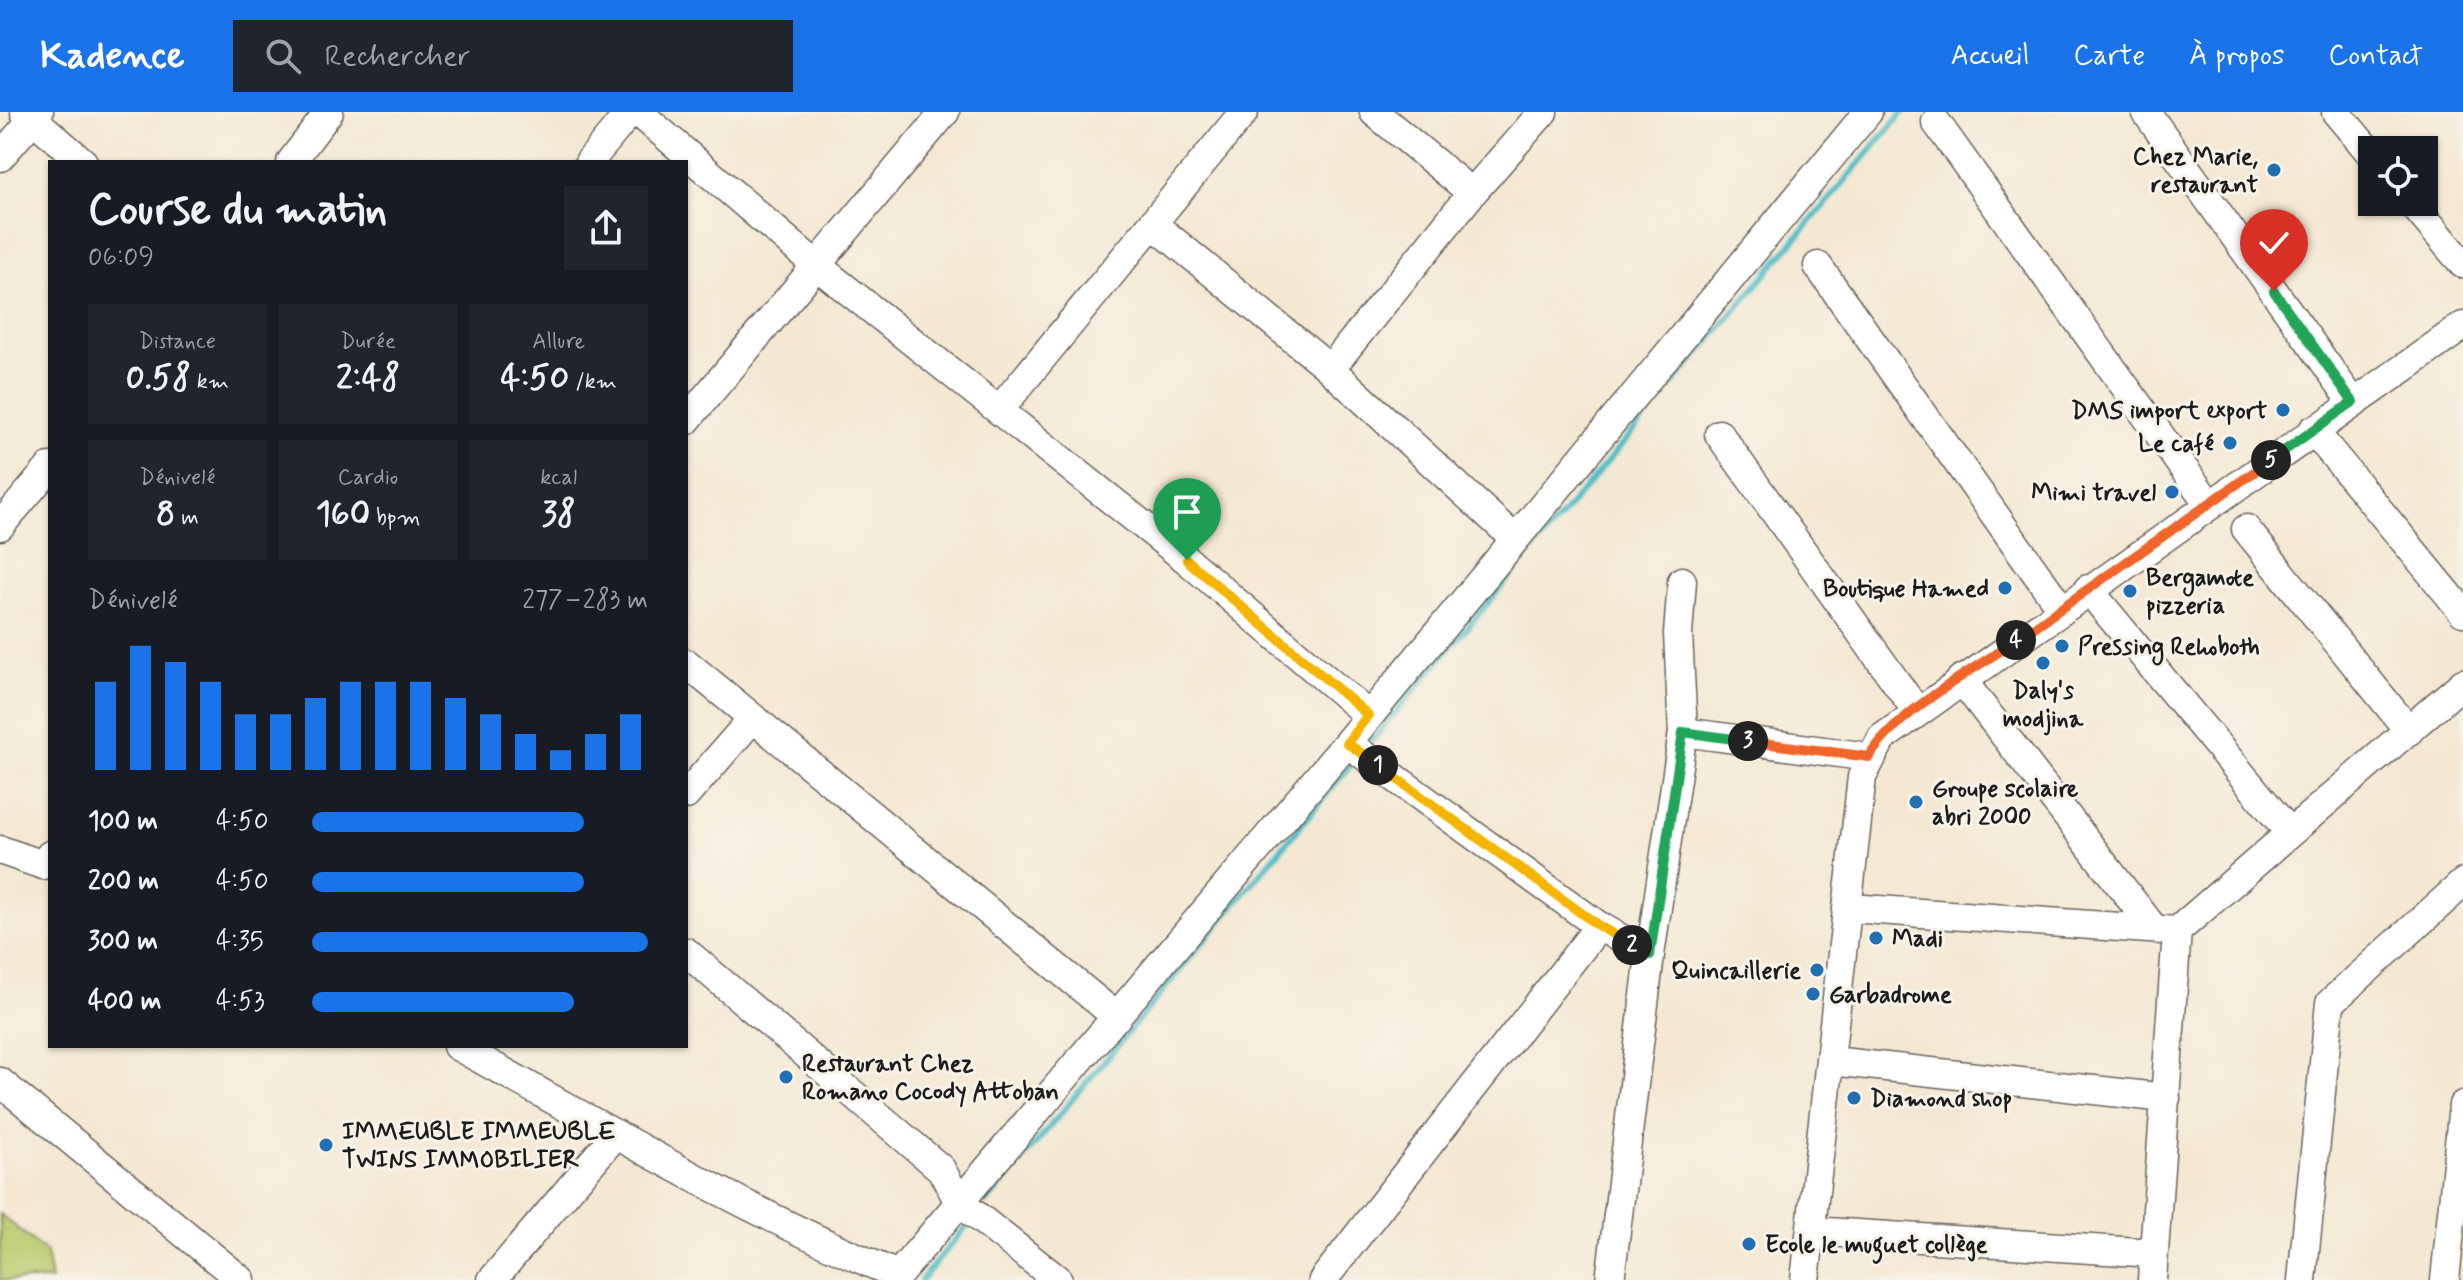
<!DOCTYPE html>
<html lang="fr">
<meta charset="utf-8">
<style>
body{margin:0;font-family:Mynerve,sans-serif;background:#20242c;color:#f1f3f6;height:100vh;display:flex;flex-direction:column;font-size:30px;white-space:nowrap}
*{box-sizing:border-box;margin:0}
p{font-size:26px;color:#9ea1a6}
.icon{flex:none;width:44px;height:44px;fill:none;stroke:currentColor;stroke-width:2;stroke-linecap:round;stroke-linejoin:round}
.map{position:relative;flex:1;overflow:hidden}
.sheet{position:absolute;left:48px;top:48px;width:640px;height:888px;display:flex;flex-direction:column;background:#171b24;border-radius:0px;box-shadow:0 2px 6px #0004}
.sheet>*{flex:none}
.fabs{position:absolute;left:2358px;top:24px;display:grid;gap:16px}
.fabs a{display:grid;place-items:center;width:80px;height:80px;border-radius:0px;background:#171b24;box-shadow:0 2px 6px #0004;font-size:40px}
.pin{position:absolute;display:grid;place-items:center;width:68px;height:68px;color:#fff;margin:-82px -34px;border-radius:50% 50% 50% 0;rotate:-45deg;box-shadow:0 0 8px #0007}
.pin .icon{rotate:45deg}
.km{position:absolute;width:40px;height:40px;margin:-20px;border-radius:50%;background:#222;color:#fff;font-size:22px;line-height:40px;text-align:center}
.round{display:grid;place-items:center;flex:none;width:84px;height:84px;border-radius:0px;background:#20242c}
.overview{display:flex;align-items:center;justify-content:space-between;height:136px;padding:0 40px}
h1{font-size:44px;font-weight:800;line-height:60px}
.figures{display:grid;grid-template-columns:repeat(3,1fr);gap:12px;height:136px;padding:8px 40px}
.figures div{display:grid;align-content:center;border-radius:0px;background:#20242c;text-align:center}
.figures b{font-size:34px;font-weight:800}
.figures small{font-size:22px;font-weight:400}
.figures p{font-size:22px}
.chart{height:224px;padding:16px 40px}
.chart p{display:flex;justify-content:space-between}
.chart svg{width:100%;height:144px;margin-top:8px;stroke:#1a73e8;stroke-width:6}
ul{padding:0 40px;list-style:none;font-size:26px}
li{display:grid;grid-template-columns:128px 96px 1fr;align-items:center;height:60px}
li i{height:20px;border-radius:10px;background:#1a73e8}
header{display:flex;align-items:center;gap:48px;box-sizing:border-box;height:112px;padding:0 40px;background:#1a73e8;color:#fff}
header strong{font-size:38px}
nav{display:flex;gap:44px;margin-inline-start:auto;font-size:28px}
.search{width:560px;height:72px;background:#20242c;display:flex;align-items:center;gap:20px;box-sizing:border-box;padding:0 28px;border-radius:0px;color:#9ea1a6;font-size:30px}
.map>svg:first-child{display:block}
</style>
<header>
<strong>Kadence</strong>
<div class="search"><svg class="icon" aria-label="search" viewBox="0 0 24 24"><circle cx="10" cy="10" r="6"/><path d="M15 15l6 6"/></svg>Rechercher</div>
<nav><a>Accueil</a><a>Carte</a><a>À propos</a><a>Contact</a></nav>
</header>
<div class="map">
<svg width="2463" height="1168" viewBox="0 0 2463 1168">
<rect width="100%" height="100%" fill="#f7f3e8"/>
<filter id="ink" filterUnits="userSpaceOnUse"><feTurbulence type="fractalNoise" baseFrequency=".0125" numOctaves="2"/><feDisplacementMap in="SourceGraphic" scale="16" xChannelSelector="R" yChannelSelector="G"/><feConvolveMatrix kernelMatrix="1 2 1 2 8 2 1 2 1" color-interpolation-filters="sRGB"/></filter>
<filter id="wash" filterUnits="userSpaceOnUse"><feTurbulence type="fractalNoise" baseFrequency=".006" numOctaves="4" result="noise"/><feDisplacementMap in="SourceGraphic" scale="32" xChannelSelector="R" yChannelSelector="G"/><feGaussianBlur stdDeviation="1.8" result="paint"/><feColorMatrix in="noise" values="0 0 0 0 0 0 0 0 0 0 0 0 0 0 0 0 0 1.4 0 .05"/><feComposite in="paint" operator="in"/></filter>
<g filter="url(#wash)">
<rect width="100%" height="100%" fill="#f4e8d3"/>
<!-- green -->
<path fill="#b9ca6c" stroke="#6a7344" stroke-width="2" d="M0,1102l46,38 5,28h-51z"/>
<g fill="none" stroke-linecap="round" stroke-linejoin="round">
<!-- stream -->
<path stroke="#50bec8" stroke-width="6" d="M1372,628l531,-628
M987,1090l363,-436
M921,1168l44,-52"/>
</g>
</g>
<g filter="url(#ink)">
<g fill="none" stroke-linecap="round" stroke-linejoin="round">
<defs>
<path id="minor" d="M25,0l58,50
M638,0l178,153 371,295 181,155
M1374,0l98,81
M2146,0l207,290
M2336,0l36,43
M1936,10l273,382
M0,45l39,-45
M291,50l38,-50
M589,50l41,-50
M2411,90l52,62
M1153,112l177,145 185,170
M1818,154l243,342
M1330,257l142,-176 71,-81
M1000,297l244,-297
M686,309l259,-309
M2313,318l150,182
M1719,322l197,276
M0,414l50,-59
M2246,417l163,202
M1682,469l-4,53 5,98
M2088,477l202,244
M686,551l431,354
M1961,567l193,250
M1347,631l252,183 51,29
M686,683l67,-77
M0,738l43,15 7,-10
M1850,796l327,23 286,-248
M686,840l255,217 18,33 99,78
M457,934c145,80 288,166 441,229
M1832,949l334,37
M0,970l241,198
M1811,1119l343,22
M492,1168l124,-146
M894,1168l453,-537 521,-631
M1323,1168l276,-354
M1610,1168l40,-325 33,-223 186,25
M1805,1168l57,-503 20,-39 581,-412
M2152,1168l25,-349
M2302,1168l28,-277 133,-120
M2445,1168l18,-175"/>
</defs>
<!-- minor casing -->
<use href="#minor" stroke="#68635c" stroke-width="31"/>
<!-- minor -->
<use href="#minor" stroke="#fff" stroke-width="28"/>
</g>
</g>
<g fill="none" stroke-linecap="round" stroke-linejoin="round" filter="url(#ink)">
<defs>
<path id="split-1" d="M1187,448l181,155 -21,28 31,22"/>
<path id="split-2" d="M1378,653l221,161 33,19"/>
<path id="split-3" d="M1632,833l18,10 33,-223 65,9"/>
<path id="split-4" d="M1748,629l121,16c31,-48 101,-84 147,-117"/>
<path id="split-5" d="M2016,528l255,-180"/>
<path id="split-6" d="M2271,348l82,-58 -79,-111"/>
</defs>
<!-- split-1 casing -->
<use href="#split-1" stroke="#fff" stroke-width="16"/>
<!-- split-2 casing -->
<use href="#split-2" stroke="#fff" stroke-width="16"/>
<!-- split-3 casing -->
<use href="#split-3" stroke="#fff" stroke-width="16"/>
<!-- split-4 casing -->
<use href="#split-4" stroke="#fff" stroke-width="16"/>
<!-- split-5 casing -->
<use href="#split-5" stroke="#fff" stroke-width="16"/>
<!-- split-6 casing -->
<use href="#split-6" stroke="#fff" stroke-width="16"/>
<!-- split-1 -->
<use href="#split-1" stroke="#f5b400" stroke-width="10"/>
<!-- split-2 -->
<use href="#split-2" stroke="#f5b400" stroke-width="10"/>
<!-- split-3 -->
<use href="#split-3" stroke="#22a559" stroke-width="10"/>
<!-- split-4 -->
<use href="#split-4" stroke="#f0652b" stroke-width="10"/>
<!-- split-5 -->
<use href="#split-5" stroke="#f0652b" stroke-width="10"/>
<!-- split-6 -->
<use href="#split-6" stroke="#22a559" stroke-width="10"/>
</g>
<!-- markers -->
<g fill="#1f6fb2" stroke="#f7f3e8" stroke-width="3">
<circle cx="2274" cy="58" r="8"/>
<circle cx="2283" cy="298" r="8"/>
<circle cx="2230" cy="331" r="8"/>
<circle cx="2172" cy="380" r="8"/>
<circle cx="2005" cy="476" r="8"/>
<circle cx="2130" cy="479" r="8"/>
<circle cx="2062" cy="534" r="8"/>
<circle cx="2043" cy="551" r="8"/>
<circle cx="1916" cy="690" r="8"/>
<circle cx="1876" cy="826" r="8"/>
<circle cx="1817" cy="858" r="8"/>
<circle cx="1813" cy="882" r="8"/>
<circle cx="786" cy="965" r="8"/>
<circle cx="1854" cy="986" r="8"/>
<circle cx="326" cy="1033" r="8"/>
<circle cx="1749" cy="1132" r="8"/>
</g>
<g text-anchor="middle" stroke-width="6" stroke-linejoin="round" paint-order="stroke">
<!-- poi labels -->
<g font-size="24" font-weight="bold" fill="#1c1c1c" stroke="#f7f3e8" text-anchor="start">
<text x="2258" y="52" text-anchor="end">Chez Marie,<tspan x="2258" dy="28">restaurant</tspan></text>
<text x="2267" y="306" text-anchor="end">DMS import export</text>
<text x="2214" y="339" text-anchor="end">Le café</text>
<text x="2156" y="388" text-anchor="end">Mimi travel</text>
<text x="2146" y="473">Bergamote<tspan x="2146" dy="28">pizzeria</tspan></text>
<text x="1989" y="484" text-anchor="end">Boutique Hamed</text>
<text x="2078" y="542">Pressing Rehoboth</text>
<text x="2043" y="586" text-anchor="middle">Daly's<tspan x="2043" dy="28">modjina</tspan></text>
<text x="1932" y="684">Groupe scolaire<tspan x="1932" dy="28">abri 2000</tspan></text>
<text x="1892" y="834">Madi</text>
<text x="1801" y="866" text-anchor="end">Quincaillerie</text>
<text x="1829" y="890">Garbadrome</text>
<text x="802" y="959">Restaurant Chez<tspan x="802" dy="28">Romano Cocody Attoban</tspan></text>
<text x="1870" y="994">Diamond shop</text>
<text x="342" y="1027">IMMEUBLE IMMEUBLE<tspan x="342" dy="28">TWINS IMMOBILIER</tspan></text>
<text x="1765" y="1140">Ecole le muguet collège</text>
</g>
</g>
</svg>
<div class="fabs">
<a><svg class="icon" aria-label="locate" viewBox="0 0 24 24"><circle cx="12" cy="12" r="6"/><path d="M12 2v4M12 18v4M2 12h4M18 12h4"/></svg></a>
</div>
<div class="pin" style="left:1187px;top:448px;background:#1e9e55"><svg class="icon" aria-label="arrive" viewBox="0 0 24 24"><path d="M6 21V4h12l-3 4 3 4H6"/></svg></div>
<div class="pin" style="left:2274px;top:179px;background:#d93025"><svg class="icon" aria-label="check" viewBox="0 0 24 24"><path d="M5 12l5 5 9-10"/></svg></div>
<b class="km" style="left:1378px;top:653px">1</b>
<b class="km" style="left:1632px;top:833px">2</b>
<b class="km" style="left:1748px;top:629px">3</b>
<b class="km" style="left:2016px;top:528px">4</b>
<b class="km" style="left:2271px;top:348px">5</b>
<section class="sheet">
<div class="overview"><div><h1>Course du matin</h1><p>06:09</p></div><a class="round"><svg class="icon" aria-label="share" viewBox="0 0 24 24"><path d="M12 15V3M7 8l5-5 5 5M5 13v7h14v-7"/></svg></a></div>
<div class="figures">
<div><p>Distance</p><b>0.58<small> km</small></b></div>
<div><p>Durée</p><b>2:48</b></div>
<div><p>Allure</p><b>4:50<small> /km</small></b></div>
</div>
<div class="figures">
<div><p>Dénivelé</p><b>8<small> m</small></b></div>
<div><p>Cardio</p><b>160<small> bpm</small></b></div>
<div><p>kcal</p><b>38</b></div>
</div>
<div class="chart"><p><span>Dénivelé</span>277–283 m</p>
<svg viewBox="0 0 160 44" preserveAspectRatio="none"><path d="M5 44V17M15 44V6M25 44V11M35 44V17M45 44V27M55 44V27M65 44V22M75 44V17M85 44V17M95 44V17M105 44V22M115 44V27M125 44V33M135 44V38M145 44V33M155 44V27"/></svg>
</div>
<ul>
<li><b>100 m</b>4:50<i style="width:81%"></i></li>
<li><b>200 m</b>4:50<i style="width:81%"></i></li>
<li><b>300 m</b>4:35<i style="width:100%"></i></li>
<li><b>400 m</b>4:53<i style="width:78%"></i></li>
</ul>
</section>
</div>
